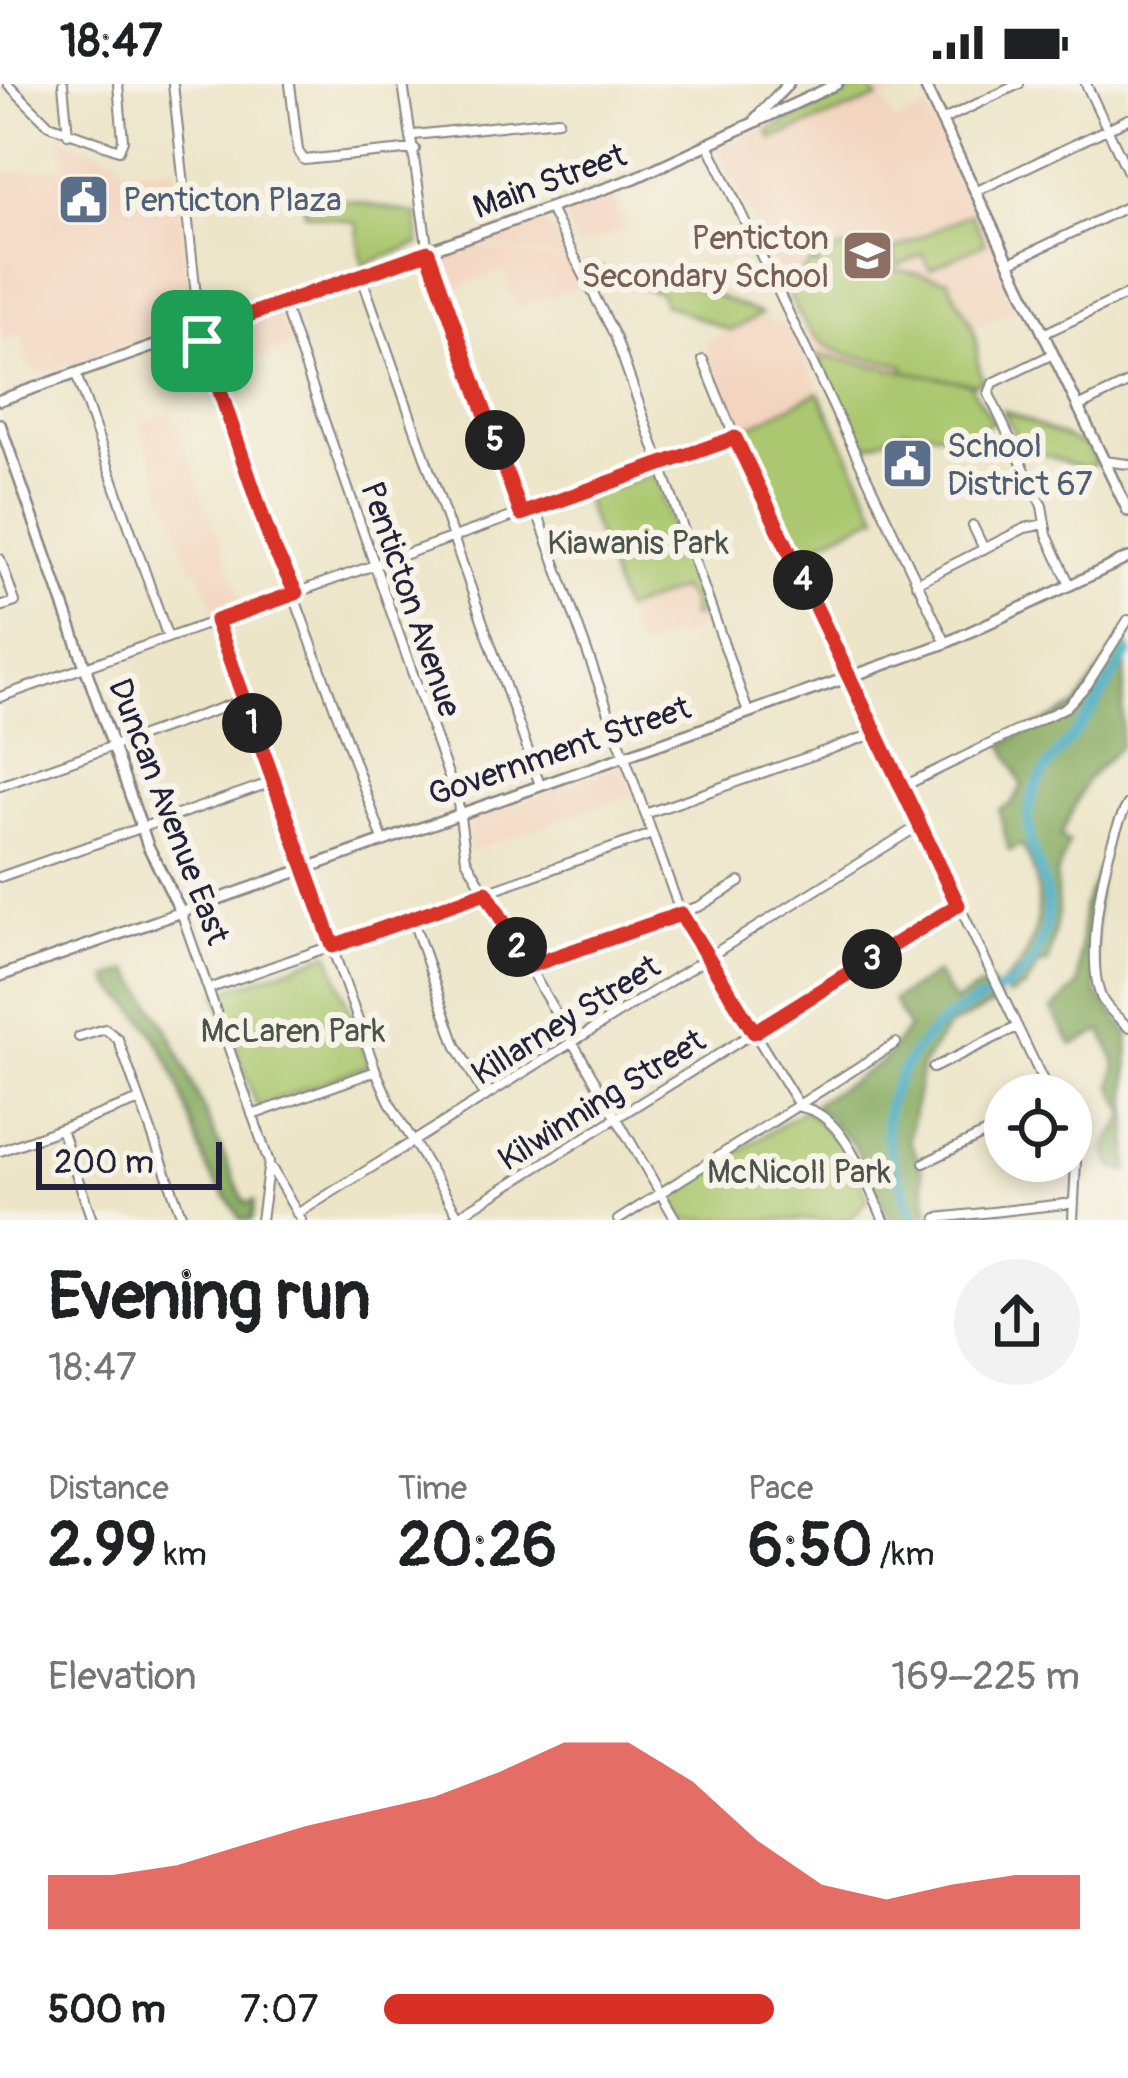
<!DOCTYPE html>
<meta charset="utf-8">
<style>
body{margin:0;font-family:Pangolin,sans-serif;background:#f2f2f2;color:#202124;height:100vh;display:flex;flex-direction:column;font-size:45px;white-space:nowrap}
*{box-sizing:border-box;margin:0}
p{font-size:39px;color:#757577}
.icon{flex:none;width:66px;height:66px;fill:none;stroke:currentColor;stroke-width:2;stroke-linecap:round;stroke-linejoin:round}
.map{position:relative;height:1136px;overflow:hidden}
.panel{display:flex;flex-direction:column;background:#fff;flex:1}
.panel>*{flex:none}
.buttons{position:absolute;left:984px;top:990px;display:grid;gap:24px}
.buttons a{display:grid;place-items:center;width:108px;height:108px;border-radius:50%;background:#fff;box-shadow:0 6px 18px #0003;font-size:60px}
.scale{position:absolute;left:36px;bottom:30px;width:186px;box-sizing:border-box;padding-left:12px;border:6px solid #22223b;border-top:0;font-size:33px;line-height:42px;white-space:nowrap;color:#22223b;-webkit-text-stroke:9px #f7f3e8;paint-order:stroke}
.pin{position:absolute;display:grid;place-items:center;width:102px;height:102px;color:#fff;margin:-51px;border-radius:24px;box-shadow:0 6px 18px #0006}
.km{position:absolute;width:60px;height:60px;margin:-30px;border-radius:50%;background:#222;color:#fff;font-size:33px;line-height:60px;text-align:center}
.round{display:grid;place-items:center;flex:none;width:126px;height:126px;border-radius:63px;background:#f2f2f2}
.headline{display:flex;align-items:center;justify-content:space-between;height:204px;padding:0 48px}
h1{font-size:66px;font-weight:700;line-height:90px}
.metrics{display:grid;grid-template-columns:repeat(3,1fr);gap:18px;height:204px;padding:12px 48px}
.metrics div{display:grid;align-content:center}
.metrics b{font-size:60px;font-weight:700}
.metrics small{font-size:33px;font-weight:400}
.metrics p{font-size:33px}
.chart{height:336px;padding:24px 48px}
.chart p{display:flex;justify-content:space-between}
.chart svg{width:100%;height:216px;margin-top:12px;fill:#d93025;opacity:.7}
ul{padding:0 48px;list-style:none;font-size:39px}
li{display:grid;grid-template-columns:192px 144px 1fr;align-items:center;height:90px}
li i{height:30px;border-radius:15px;background:#d93025}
.status{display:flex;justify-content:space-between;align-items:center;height:84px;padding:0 60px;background:#fff;direction:ltr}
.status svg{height:33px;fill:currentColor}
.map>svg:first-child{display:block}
</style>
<div class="status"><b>18:47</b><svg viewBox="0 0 49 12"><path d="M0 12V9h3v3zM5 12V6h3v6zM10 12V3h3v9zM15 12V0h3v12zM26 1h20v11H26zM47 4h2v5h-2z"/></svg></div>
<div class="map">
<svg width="1128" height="1136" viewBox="0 0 1128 1136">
<rect width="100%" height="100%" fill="#f7f3e8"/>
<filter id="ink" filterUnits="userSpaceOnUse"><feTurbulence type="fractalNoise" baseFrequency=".00833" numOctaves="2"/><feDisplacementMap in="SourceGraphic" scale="24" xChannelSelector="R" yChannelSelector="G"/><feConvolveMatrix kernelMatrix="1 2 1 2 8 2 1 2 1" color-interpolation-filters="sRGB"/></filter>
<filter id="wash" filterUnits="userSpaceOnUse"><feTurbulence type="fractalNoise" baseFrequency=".004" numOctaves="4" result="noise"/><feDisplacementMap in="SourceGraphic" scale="48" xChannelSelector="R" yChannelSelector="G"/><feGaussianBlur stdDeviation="2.7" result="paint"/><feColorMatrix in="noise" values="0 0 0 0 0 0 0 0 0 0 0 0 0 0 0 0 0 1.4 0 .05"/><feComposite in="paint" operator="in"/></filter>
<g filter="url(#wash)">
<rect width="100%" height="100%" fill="#ece5c8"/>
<!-- built -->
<path fill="#f3d4be" d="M855,0h64l-35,16 11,22 31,-14 95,198 -47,23 2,36 7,15 -11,6 21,36 -27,13 -61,-6 -44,18 -143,-298z
M62,54l55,20 7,10h51l17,155 -153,52 -11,-10 -7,-30 -21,6v-167l65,-7z
M612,111l16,34 -50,18 -14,-34z
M543,136l28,40 -95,-17 64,-23z
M471,161l102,18 8,23 -64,22 -14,-37 -54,19 -9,-33z
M276,230l15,32 -71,30 -10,-38z
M760,233l29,11 89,187 -80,38 -91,-202v-8z
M172,327l72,194 -29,10 -17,-48 -6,2 -53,-145z
M693,501l14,41 -70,25 -14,-41z
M620,682l13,28 -164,58 1,-33z"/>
<!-- green -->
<path fill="#abc86f" stroke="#667555" stroke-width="3" d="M866,0l12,14 -106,41 -4,-8z
M321,111l96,19 2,30 -56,21 -7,-42 -51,-10 -1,-6z
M971,129l14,30 -55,26 -7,-15 -25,12 -7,-15z
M841,165h14l-1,12 95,19c5,19 21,36 25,52 5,16 1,31 9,48l-8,4 -71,-13v-6c-71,-14 -85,-6 -117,-74l25,-30 8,9 -5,-12z
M589,181l63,18 -1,-6 22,8 8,-4 80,33 -30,17 -67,-27 -4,-11 -66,-20z
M817,271l152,28 24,39 -27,13 -61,-6 -36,17 -18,-19z
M819,308l59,123 -80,38 -62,-130 14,3z
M1003,326l85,37 8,17 -14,4 -62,-22z
M654,390l49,139 -12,4v-15l-10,-13 -58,21 -39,-112z
M329,869l40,112 -112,42 -40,-113z
M805,1026l42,40 21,49 -18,21h-168l-12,-26z"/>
<!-- forest -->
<path fill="#88ac62" stroke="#55674e" stroke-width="3" d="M1128,547l-8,115 -34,35 -26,56 9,5 -13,35 2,36 -10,50 -8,1 -14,22 -18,10 -6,-12c42,-36 46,-93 20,-139l-13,6 -10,-41 12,-6 11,-18 -19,-42 73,-39z
M1100,784l-5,39 1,85 32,41v139l-13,-3c-21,-25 2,-33 11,-55l-14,-28 4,-22 -14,-33 -30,14 -20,-35 26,-24 5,-79z
M130,886l38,59 77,174 9,-2 -2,19h-11c-9,-20 -28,-35 -35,-55 -27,-72 -33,-126 -95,-179l-3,-8z
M936,889l18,29 36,-20 9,20 -51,25 -26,39 -13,74 11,22 10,58h-41l-35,-75 -40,-41 69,-43 25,-33 -15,-28z"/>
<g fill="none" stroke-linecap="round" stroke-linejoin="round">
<!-- river -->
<path stroke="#45acc5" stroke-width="10" d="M915,1136c-10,-28 -29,-66 -29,-96 1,-42 37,-92 72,-112 30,-18 63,-24 79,-58 32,-69 -18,-93 -7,-149 7,-32 30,-52 49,-77 18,-24 34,-50 49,-76"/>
</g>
</g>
<g filter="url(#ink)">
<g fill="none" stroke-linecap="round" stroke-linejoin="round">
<defs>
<path id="street" d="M8,0l41,41 70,25 4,-10 -5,-56
M63,0l5,50
M173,0l28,257 182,499
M290,0l8,67 6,9 111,-11
M403,0l25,168 93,262
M1086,0l42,88
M941,37l78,-37
M414,51l144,-15
M708,60l238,499
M975,108l153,-73
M550,125l65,127 133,376
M1009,179l119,-57
M361,191l179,510
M283,219l175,500 8,56 210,361
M1043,250l85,-40
M1053,270l-60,29 -4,11 53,112 5,29 23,50
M703,276l32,78 315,657
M76,290l92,264
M1078,323l50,-24
M1104,377l24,3
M536,425l145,405 119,193c45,6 66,77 84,113
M973,442l11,23
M0,475l15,43 -15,5
M916,499l109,-55 20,-4
M216,537l160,450 15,34 70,115
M0,613l735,-259
M0,702l244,-86
M902,703l164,-80 21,-22 41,-65
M1128,720c-23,37 -45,155 -26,195 5,10 18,20 26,28
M645,730l231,-81
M0,793l272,-95
M181,828l88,250 -8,58
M412,834l44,127 29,52
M529,882l171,-60 40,-24
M208,905l444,-155
M79,953l26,-8 13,10 65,181
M933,984l84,-41
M252,1031l124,-44
M61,1045l31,91
M1071,1056l5,21 -3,59
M0,1067l140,-51
M924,1079l81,-39
M272,1085l29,51
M297,1130l623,-389
M937,1134l137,-15
M452,1136l507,-315
M618,1136l278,-177"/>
<path id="secondary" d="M924,0l204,427
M756,34l32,-34
M0,316l635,-222 202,-94
M0,340l148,422 33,66
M0,892l946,-333 182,-85"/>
</defs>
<!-- street casing -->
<use href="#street" stroke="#878482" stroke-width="12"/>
<!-- secondary casing -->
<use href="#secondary" stroke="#878482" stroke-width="14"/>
<!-- street -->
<use href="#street" stroke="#fff" stroke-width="8"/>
<!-- secondary -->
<use href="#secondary" stroke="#fff" stroke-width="9"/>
</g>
</g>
<g fill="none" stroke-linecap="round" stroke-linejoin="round" filter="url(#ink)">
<defs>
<path id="route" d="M428,168l93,262 214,-76 223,467 -204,127 -73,-118 -152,52 -43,-74 -153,54 -117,-325 80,-28 -24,-48 -72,-213z"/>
</defs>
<!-- route casing -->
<use href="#route" stroke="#fff" stroke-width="24"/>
<!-- route -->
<use href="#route" stroke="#d93025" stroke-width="15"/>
</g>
<!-- icons -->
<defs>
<symbol id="civic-square" viewBox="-11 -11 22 22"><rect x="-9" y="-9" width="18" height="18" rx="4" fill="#5c6f8a" stroke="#f7f3e8"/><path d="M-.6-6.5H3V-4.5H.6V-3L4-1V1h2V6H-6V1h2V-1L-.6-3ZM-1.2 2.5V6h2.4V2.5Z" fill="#fff"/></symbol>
<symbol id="school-square" viewBox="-11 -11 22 22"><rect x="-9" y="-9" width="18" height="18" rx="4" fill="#8d6e63" stroke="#f7f3e8"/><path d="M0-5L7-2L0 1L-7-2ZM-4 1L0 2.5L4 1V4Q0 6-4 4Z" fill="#fff"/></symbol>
</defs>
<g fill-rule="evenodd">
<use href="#civic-square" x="54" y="86" width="59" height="59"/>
<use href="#school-square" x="838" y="142" width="59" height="59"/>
<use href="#civic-square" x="878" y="350" width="59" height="59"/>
</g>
<g text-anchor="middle" stroke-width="12" stroke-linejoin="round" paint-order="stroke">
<!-- street labels -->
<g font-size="33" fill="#22223b" stroke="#f7f3e8">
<text transform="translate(549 96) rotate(-20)" y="12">Main Street</text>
<text transform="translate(412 515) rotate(71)" y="12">Penticton Avenue</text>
<text transform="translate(559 666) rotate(-19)" y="12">Government Street</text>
<text transform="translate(170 727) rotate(69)" y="12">Duncan Avenue East</text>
<text transform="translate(565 935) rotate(-32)" y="12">Killarney Street</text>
<text transform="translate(601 1015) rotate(-32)" y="12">Kilwinning Street</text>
</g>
<!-- service labels -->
<g font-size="33" fill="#4e5e75" stroke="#f7f3e8" text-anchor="start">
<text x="123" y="127">Penticton Plaza</text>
<text x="947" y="373">School<tspan x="947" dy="38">District 67</tspan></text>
</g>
<!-- education labels -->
<g font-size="33" fill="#785e54" stroke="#f7f3e8" text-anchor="end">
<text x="829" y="165">Penticton<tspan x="829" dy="38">Secondary School</tspan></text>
</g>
<!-- park labels -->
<g font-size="33" fill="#4b544b" stroke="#f7f3e8">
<text x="638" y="470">Kiawanis Park</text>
<text x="293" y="958">McLaren Park</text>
<text x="799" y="1099">McNicoll Park</text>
</g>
</g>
</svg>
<div class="buttons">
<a><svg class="icon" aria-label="locate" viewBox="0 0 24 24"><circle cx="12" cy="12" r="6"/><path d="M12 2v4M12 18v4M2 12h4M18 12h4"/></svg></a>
</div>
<div class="scale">200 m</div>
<div class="pin" style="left:202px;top:257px;background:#1e9e55"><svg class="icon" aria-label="arrive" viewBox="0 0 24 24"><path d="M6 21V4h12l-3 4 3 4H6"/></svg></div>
<b class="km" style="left:252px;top:639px">1</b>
<b class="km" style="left:517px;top:863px">2</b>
<b class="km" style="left:872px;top:875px">3</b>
<b class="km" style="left:803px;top:496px">4</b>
<b class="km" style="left:495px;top:356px">5</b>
</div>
<section class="panel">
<div class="headline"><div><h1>Evening run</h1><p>18:47</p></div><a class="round"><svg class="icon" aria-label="share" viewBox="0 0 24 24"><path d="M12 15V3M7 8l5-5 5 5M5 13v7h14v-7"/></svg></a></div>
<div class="metrics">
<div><p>Distance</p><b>2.99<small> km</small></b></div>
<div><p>Time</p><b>20:26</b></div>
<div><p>Pace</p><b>6:50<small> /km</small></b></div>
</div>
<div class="chart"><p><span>Elevation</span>169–225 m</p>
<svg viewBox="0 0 160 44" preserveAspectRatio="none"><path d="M0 44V33L10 33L20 31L30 27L40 23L50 20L60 17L70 12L80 6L90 6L100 14L110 26L120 35L130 38L140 35L150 33L160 33V44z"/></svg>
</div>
<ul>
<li><b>500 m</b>7:07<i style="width:56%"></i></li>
</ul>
</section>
